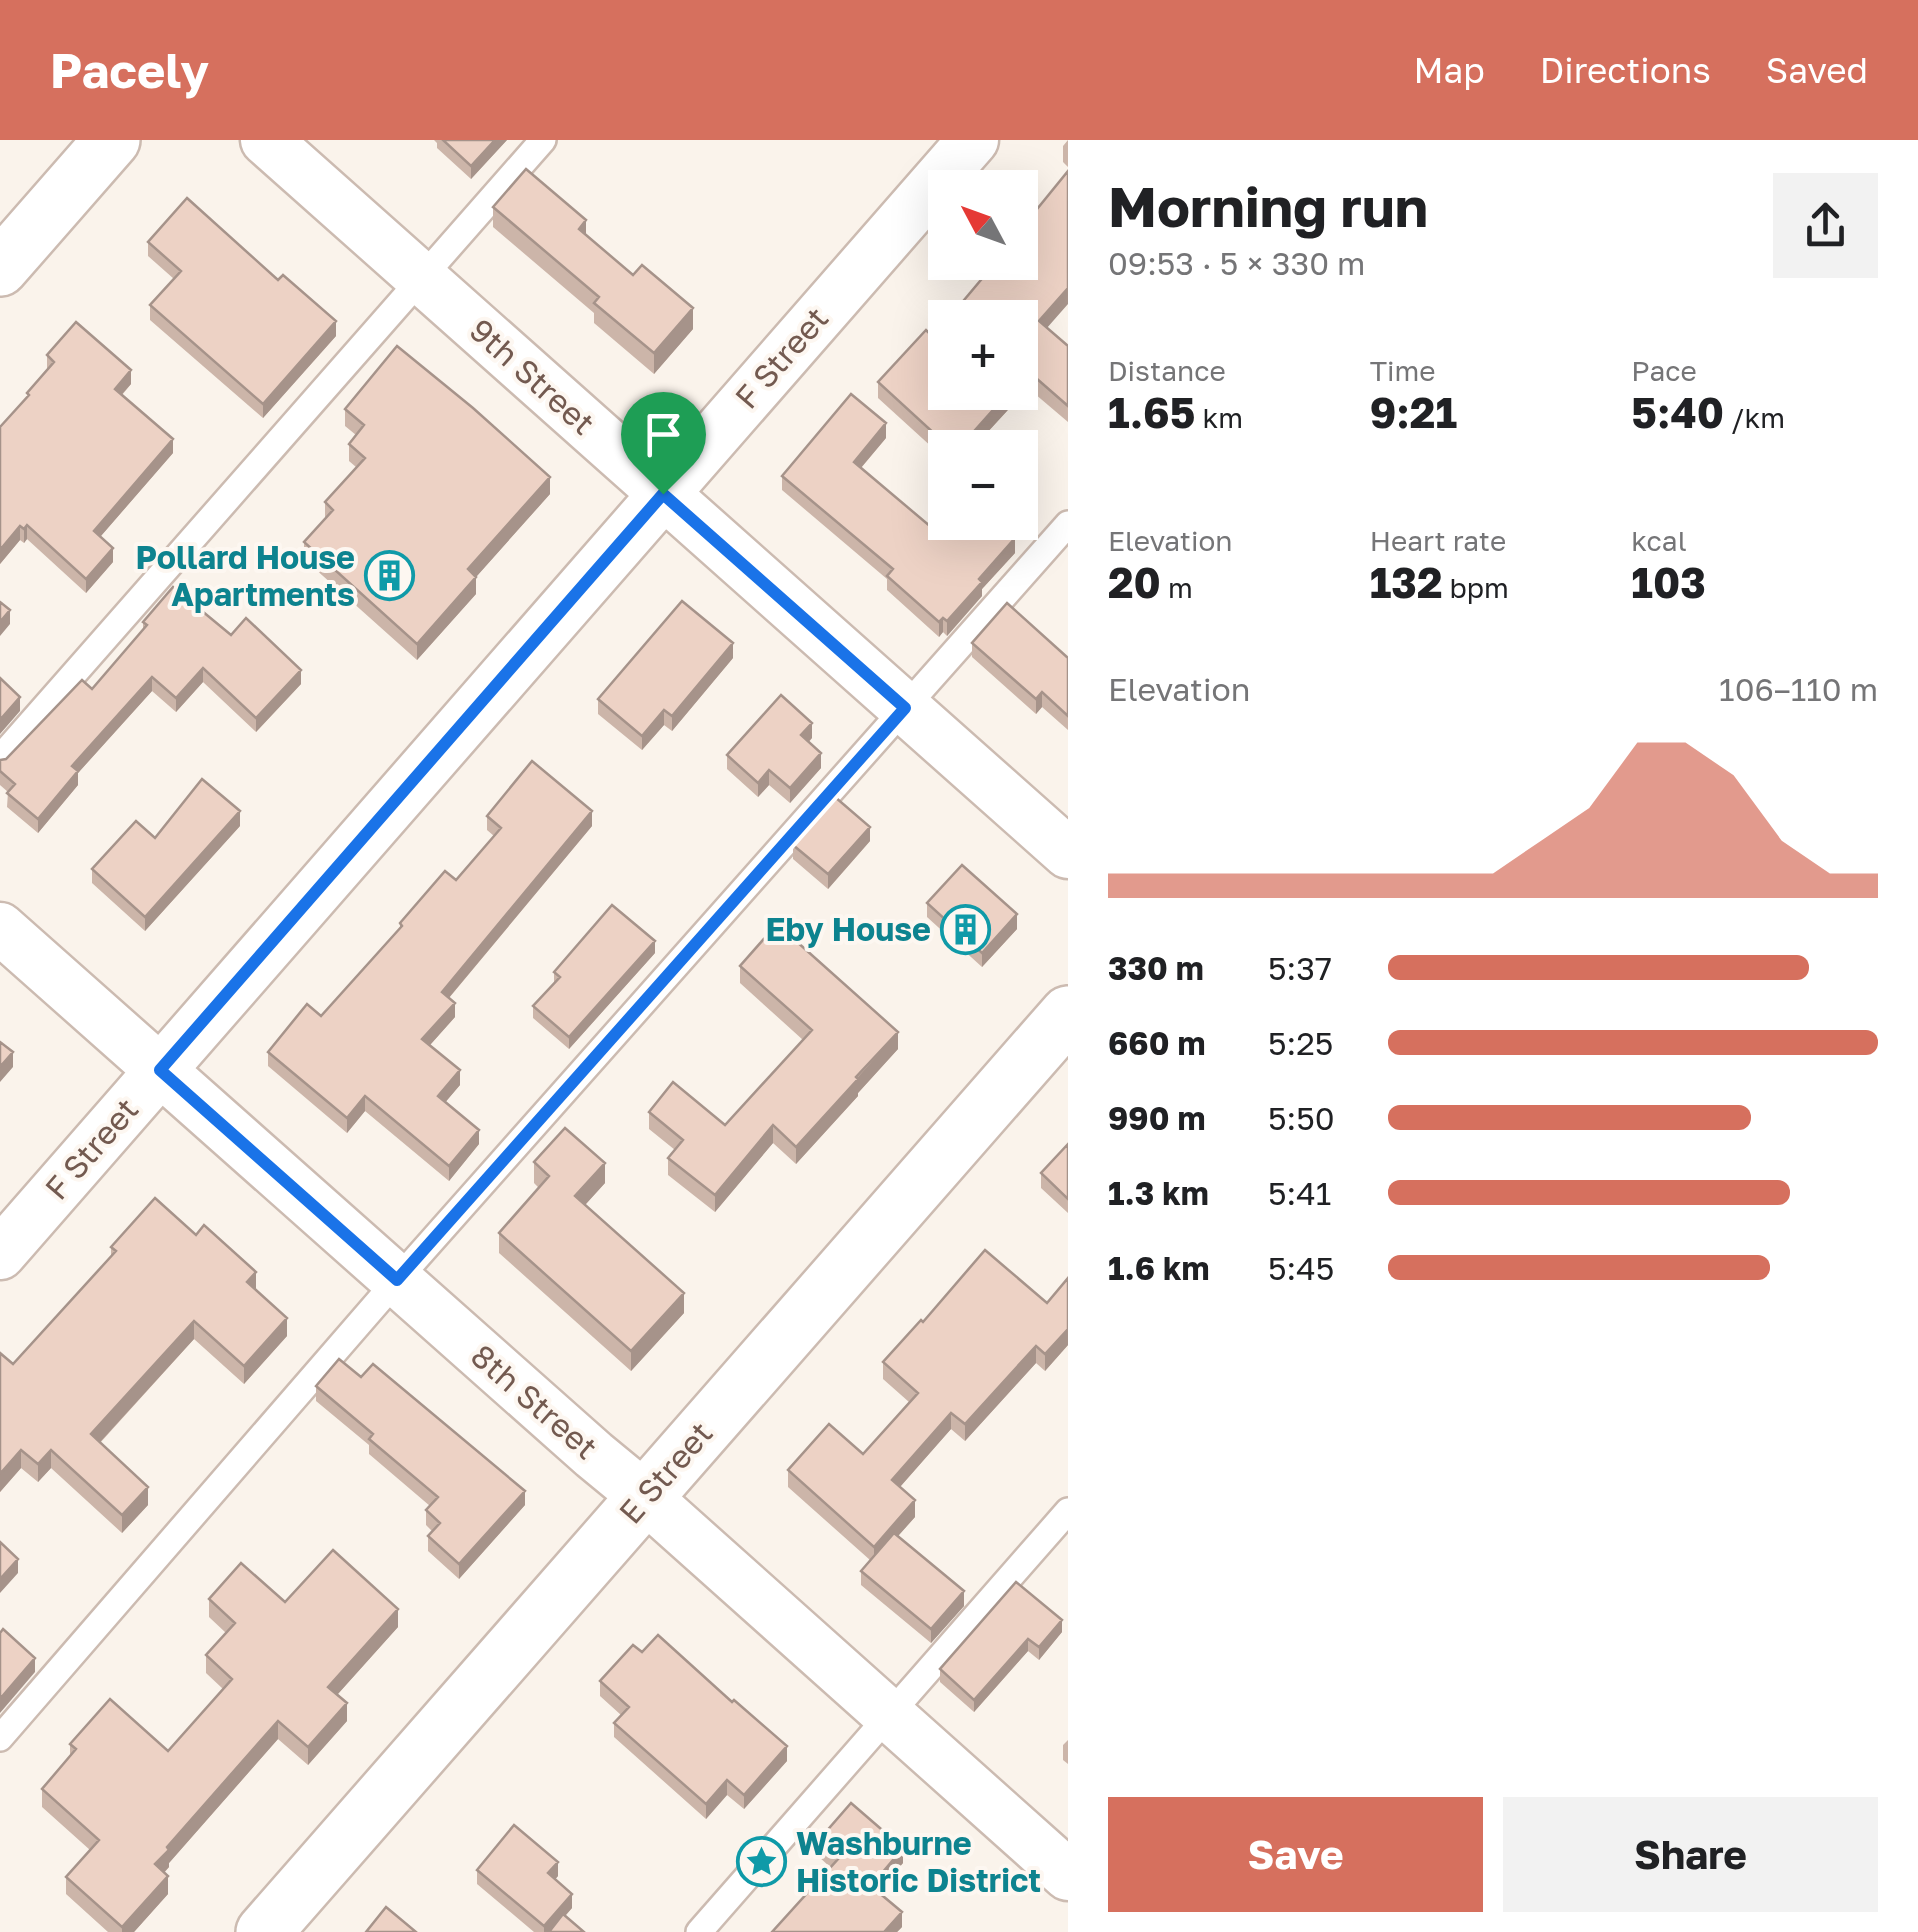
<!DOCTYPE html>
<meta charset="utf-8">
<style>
body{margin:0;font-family:"Golos Text",sans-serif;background:#f2f2f2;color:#202124;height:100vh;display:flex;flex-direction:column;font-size:38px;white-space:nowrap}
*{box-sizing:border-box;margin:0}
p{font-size:32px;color:#757577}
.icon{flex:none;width:55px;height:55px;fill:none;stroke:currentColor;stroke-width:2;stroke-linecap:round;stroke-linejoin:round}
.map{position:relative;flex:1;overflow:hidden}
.drawer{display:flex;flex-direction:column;background:#fff;width:850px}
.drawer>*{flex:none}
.needle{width:65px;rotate:311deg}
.buttons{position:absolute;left:928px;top:30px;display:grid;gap:20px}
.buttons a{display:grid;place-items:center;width:110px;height:110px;border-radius:0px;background:#fff;box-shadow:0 10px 40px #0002;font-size:50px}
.pin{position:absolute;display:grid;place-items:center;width:85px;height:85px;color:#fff;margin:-102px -42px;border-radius:50% 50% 50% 0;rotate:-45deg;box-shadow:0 0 10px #0007}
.pin .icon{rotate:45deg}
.round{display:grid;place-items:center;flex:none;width:105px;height:105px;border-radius:0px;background:#f2f2f2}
.head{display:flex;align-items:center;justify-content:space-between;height:170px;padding:0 40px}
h1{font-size:55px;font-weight:700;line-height:75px}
.stats{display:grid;grid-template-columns:repeat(3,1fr);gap:15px;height:170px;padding:10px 40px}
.stats div{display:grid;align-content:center}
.stats b{font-size:42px;font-weight:700}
.stats small{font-size:28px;font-weight:400}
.stats p{font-size:28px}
.chart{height:280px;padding:20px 40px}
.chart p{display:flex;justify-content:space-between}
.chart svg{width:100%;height:180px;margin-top:10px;fill:#d6705e;opacity:.7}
.cta{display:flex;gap:20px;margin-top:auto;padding:20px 40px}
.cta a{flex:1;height:115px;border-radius:0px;background:#d6705e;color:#fff;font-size:40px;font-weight:700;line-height:115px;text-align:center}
.cta a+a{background:#f2f2f2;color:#202124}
ul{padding:0 40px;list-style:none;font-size:32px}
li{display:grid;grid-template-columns:160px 120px 1fr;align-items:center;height:75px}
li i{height:25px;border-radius:12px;background:#d6705e}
header{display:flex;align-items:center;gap:60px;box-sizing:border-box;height:140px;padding:0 50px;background:#d6705e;color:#fff}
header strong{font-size:48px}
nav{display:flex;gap:55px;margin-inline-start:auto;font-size:35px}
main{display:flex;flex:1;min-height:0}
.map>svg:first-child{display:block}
</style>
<header>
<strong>Pacely</strong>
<nav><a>Map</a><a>Directions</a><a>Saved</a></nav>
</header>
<main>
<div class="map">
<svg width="1068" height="1792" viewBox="0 0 1068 1792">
<rect width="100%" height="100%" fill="#faf3eb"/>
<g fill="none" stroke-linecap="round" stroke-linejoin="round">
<defs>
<path id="service" d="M0,618l543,-618
M0,1598l397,-458 671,-756
M699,1792l369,-421"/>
<path id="minor" d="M266,0l802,713
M0,788l594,527 51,42 423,378
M0,1114l973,-1114"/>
<path id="tertiary" d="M0,128l112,-128
M264,1792l804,-918"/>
</defs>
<!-- service casing -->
<use href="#service" stroke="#ccbbb1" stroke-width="30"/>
<!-- minor casing -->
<use href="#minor" stroke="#ccbbb1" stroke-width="55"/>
<!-- tertiary casing -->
<use href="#tertiary" stroke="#ccbbb1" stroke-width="60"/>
<!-- service -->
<use href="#service" stroke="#fff" stroke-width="25"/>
<!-- minor -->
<use href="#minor" stroke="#fff" stroke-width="50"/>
<!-- tertiary -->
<use href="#tertiary" stroke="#fff" stroke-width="55"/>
</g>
<!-- wall -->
<path fill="#ccb5a9" d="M434,0h73l-36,39 -34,-31v-5z
M1068,0v27l-5,-5v-16z
M1068,31l-21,157 21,18v76l-40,-34 -55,60h-28v11l-67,-61v-16l142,-120v-32z
M493,67l93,28 107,94 -39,45 -60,-51v-10l-101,-86z
M148,102l130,38 58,56 -73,82 -113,-98v-15l24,-26 -26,-23z
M47,215l84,29 -9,11 51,58 -73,84 13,25 -27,31 -59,-54 -3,4 -4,-3 -20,24v-137l27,-30v-4l20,-24z
M345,269l205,85 -74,83v17l-59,66 -113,-101v-17l21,-23v-17l31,-35 -7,-6v-17l7,-9 -11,-9z
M886,298l-25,30 70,59 84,26 -33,36v7l-35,40 -4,-4 -4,5 -52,-47v-11l-105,-89v-14z
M143,482l88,13 70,49 -45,48 -53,-50 -27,30 -24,-21 -74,82v12l-40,48 -31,-26 1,-15 -8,-7v-25l6,-1 86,-70 51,-59z
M972,503l96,15v72l-26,-23 -6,7 -64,-57z
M733,518l-61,73 -8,-6 -22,25 -44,-36v-15z
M812,598l-3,4 12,26 -31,35 -21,-18 -11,12 -31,-28v-14z
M487,676l105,10 -143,172 6,19 -25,28 30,40 -15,17 34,42 -30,37 -84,-70 -18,22 -79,-67v-14l53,-36 79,-88v-5l56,-43 38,-44 -7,-6z
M240,686l-95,105 -53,-48v-14z
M870,701l-42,48 -35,-30v-14z
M927,763l90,26 -35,38 -55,-50z
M655,813l-86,96 -36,-31v-12l21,-22v-12z
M740,826l158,83 -40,44v3l-62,68 -23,-21 -58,69 -47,-37v-17l7,-8 -26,-21v-17l76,13 78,-85 -63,-57z
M1068,1004v69l-27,-25v-15z
M534,1022l71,21 -20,22 99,108 -53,58 -132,-118v-20l40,-45 -5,-5z
M111,1107l145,42 31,47 -43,48 -50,-45 -94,104 48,62 -26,28 -71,-65 -13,14 -17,-14 -21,24v-139l13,11 98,-108z
M1068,1138v67l-23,26 -9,-8 -71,78 -14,-12 -51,58 15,30 -17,19 66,70 -33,37 -70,-58v-14l9,-11 -82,-73v-17l75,-16 46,-52 -26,-23v-17l40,-40 124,-19z
M316,1246l209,119 -66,74 -31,-28v-15l4,-5 -6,-6v-15l4,-4 -61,-52v-9l-53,-44z
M1016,1442l46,50 -23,28 -11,-9 -54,61 -34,-30v-13z
M209,1459l76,3 113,25 -61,68 10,26 -39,44 -30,-26 -109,124v4l-5,6 4,21 -34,38h-26l-42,-38v-17l24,-27 -48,-43v-18l28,-32v-13l98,7 55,-62 -17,-16v-18l20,-22 -17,-16z
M600,1541l187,80 -43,48 -17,-14 -21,24 -92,-82v-14l7,-8 -21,-19z
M1068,1600v24l-5,-4v-15z
M818,1701l85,22 -25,29 24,35 -5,5h-125l58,-65 -12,-11z
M477,1730l81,6 -3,3 17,29 -7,8 19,16h-50l-57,-48z"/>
<!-- shaded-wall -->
<path fill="#a6938a" d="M495,0h12l-36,39v-13z
M586,80v21l-7,-12z
M1068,148v16l-29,33v-16z
M693,168v21l-39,45v-21z
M336,181v15l-73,82v-14z
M131,230v14l-16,18v-13z
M1028,231v17l-55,60h-14l50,-56h11v-12z
M886,283v15l-32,38v-14z
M173,299v14l-79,91v-13z
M550,337v17l-82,92v-17z
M27,385v14l-3,4v-14z
M20,386v14l-20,24v-14z
M1015,398v15l-33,36v7l-35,40v-15l32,-42z
M113,408v14l-27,31v-14z
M476,437v17l-59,66v-16z
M10,470v14l-10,12v-14z
M943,478v14l-4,5v-15z
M733,503v15l-61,73v-15z
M203,528v14l-27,30v-14z
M301,530v14l-45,48v-14z
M152,537v14l-74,82v12l-40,48v-14l34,-53z
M1042,552v15l-6,7v-15z
M20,557v14l-20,23v-14z
M664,570v15l-22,25v-14z
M812,583v15l-11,11v-14z
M821,613v15l-31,35v-15z
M769,630v15l-11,12v-14z
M240,671v15l-95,105v-14z
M592,671v15l-150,180v-14z
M870,687v14l-42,48v-15z
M1017,774v15l-35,38v-14z
M655,801v12l-86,96v-12z
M455,863v14l-33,37v-15z
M898,892v17l-40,44v3l-62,68v-17z
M13,912v15l-13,15v-15z
M460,930v15l-22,26v-15z
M365,956v15l-18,22v-15z
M773,985v18l-58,69v-17z
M479,990v14l-30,37v-15z
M605,1023v20l-30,33v-20z
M256,1132v18l-9,-8z
M684,1153v20l-53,58v-20z
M287,1178v18l-43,48v-18z
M194,1181v18l-103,113v-18z
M1068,1188v17l-23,26v-17z
M1036,1206v17l-71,78v-17z
M951,1273v16l-59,67v-16z
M21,1310v18l-21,24v-18z
M51,1310v18l-13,14v-18z
M148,1347v18l-26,28v-18z
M525,1351v14l-66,74v-15z
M915,1360v17l-41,46v-16z
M18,1419v14l-18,20v-14z
M964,1451v15l-33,37v-14z
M398,1469v18l-70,78v-18z
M1062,1480v12l-23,28v-13z
M1028,1499v12l-54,61v-12z
M35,1518v14l-35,41v-14z
M347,1563v18l-39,44v-18z
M278,1581v18l-109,124v4l-14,15v-18l12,-17z
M787,1606v15l-43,48v-14z
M727,1640v15l-21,24v-15z
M903,1708v15l-32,37v-14z
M558,1722v14l-10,12v-15z
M168,1736v18l-34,38h-12v-5z
M572,1754v14l-21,24h-7v-6z
M902,1772v15l-5,5h-13z"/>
<!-- building -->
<path fill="#edd2c5" stroke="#a6938a" stroke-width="2.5" d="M443,0h52l-24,26z
M526,29l60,51 -7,9 54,46 9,-10 51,43 -39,45 -60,-50 5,-6 -106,-90z
M1068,31v117l-29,33 29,25v60l-40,-35 -8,9v-62h-71l47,-56h24v-27l2,-2 -2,-3z
M187,58l91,82 5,-5 53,46 -73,83 -113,-99 31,-34 -33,-29z
M76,182l55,48 -16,19 58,50 -79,92 19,17 -27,31 -59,-54 -3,4 -4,-3 -20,24v-123l29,-32 -2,-2 27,-31 -7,-7z
M945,182v70h64l-50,56h-9l-72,-66 48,-52 6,6z
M397,206l76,62 77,69 -82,92 8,8 -59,67 -113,-102 29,-32 -8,-8 40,-44 -16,-14 15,-19 -19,-16z
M851,254l35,29 -32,39 77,65 14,-16v11h52l18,16 -36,41 3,3 -35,39 -4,-3 -4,4 -52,-46 6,-7 -111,-93z
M173,447l58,48 15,-17 55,52 -45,48 -53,-50 -27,30 -24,-21 -80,89 6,5 -40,48 -31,-26 8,-9 -15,-13v-11l6,-1 76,-79 10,9 55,-64 -4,-3z
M682,461l51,42 -61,73 -8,-6 -22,26 -44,-37z
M0,462l10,8 -10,12z
M1007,463l61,55v58l-26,-24 -6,7 -64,-56z
M0,538l20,19 -20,23z
M781,555l31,28 -11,12 20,18 -31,35 -21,-18 -11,13 -31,-28z
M532,621l60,50 -150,181 13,11 -33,36 38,31 -22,26 41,34 -30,36 -84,-70 -18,22 -79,-66 39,-48 14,12 81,-90 -2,-3 45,-52 11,9 45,-52 -14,-12z
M202,639l38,32 -95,106 -53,-48 44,-48 19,17z
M835,657l35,30 -42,47 -35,-29z
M962,725l55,49 -35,39 -55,-50z
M612,765l43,36 -86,96 -36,-31 27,-29 -6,-5z
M777,784l121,108 -42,45 2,2 -62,68 -23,-22 -58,70 -47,-37 15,-18 -34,-28 24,-30 52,43 87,-95 -72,-64z
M0,902l13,10 -13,15z
M565,988l40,35 -30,33 109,97 -53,58 -132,-118 50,-57 -15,-14z
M1068,1004v55l-27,-26z
M155,1058l41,37 8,-10 52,47 -9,10 40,36 -43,48 -50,-45 -103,113 57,53 -26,28 -71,-65 -13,14 -17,-14 -21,24v-121l13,11 103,-113 -5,-4z
M985,1110l62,53 21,-25v51l-23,25 -9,-8 -71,78 -14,-11 -59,67 23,20 -41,47 -86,-77 41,-46 34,30 55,-61 -35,-31 38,-42 2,2z
M339,1219l22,18 12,-13 152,127 -66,73 -31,-28 12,-13 -14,-13 12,-13 -69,-58 4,-5 -57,-48z
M894,1393l70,58 -33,38 -70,-58z
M0,1402l18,17 -18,20z
M333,1410l65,59 -70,78 19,16 -39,44 -30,-26 -111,126 2,3 -14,14 13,12 -46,51 -56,-50 33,-37 -57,-51 34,-40 -6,-5 40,-45 58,52 64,-72 -26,-24 29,-32 -26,-24 32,-36 44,39z
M1016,1442l46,38 -23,27 -11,-8 -54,61 -34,-31z
M3,1489l32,29 -35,41v-66z
M658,1495l74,67 2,-2 53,46 -43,49 -17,-15 -21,24 -92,-81 15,-16 -29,-26 33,-36 9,7z
M851,1663l52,45 -32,38 31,26 -18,20h-112l66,-73 -20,-18z
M514,1685l44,37 -10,11 24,21 -28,32 -67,-56z
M386,1767l30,25h-50z
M563,1774l21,18h-35z"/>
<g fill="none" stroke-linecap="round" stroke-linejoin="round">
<defs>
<path id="route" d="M663,354l242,214 -508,572 -237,-210z"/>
</defs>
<!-- route casing -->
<use href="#route" stroke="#fff" stroke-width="20"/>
<!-- route -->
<use href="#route" stroke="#1a73e8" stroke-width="12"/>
</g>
<!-- icons -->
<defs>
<symbol id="building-ring" viewBox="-11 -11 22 22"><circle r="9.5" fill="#fdf7f1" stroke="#0f9aa8" stroke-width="1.5"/><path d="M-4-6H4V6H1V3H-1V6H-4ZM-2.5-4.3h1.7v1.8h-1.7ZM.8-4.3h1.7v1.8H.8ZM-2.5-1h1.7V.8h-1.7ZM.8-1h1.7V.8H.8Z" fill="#0f9aa8"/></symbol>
<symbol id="sight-ring" viewBox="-11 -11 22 22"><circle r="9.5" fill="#fdf7f1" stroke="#0f9aa8" stroke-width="1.5"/><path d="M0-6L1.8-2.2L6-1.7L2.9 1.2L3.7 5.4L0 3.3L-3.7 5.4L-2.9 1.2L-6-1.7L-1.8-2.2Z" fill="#0f9aa8"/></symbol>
</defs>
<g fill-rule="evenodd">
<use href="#building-ring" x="362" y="408" width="55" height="55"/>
<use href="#building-ring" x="938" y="762" width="55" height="55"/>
<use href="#sight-ring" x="734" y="1694" width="55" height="55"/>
</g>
<g text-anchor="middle" stroke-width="8" stroke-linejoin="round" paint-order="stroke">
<!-- street labels -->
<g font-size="32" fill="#735a50" stroke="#fdf7f1">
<text transform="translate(782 218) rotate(-49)" y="11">F Street</text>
<text transform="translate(532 237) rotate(42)" y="11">9th Street</text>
<text transform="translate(92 1009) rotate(-49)" y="11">F Street</text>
<text transform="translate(534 1262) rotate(41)" y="11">8th Street</text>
<text transform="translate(666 1333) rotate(-49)" y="11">E Street</text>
</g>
<!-- culture labels -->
<g font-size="32" font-weight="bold" fill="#0d838f" stroke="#fdf7f1" text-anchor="end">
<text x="355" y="429">Pollard House<tspan x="355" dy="37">Apartments</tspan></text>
<text x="931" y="801">Eby House</text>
<text x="796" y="1715" text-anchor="start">Washburne<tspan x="796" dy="37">Historic District</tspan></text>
</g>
</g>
</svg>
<div class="buttons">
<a><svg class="needle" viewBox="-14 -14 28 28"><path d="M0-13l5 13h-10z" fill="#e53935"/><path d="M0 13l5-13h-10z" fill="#757577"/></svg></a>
<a>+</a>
<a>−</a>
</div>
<div class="pin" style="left:663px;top:354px;background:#1e9e55"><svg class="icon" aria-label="arrive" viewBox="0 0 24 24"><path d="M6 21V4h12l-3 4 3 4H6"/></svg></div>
</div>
<section class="drawer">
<div class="head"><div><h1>Morning run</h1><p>09:53 · 5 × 330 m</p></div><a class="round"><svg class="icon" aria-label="share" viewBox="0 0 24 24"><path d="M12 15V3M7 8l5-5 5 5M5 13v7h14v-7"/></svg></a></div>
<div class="stats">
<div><p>Distance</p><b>1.65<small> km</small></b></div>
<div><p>Time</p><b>9:21</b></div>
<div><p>Pace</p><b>5:40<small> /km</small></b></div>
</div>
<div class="stats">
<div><p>Elevation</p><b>20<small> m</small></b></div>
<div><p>Heart rate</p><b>132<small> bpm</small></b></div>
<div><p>kcal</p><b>103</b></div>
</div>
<div class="chart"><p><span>Elevation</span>106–110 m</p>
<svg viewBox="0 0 160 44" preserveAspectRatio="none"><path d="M0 44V38L10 38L20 38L30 38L40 38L50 38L60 38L70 38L80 38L90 30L100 22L110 6L120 6L130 14L140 30L150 38L160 38V44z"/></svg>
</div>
<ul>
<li><b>330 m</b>5:37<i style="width:86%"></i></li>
<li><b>660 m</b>5:25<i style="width:100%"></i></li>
<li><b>990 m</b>5:50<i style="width:74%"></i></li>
<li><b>1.3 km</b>5:41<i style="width:82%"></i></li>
<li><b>1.6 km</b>5:45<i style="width:78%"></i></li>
</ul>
<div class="cta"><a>Save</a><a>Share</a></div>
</section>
</main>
